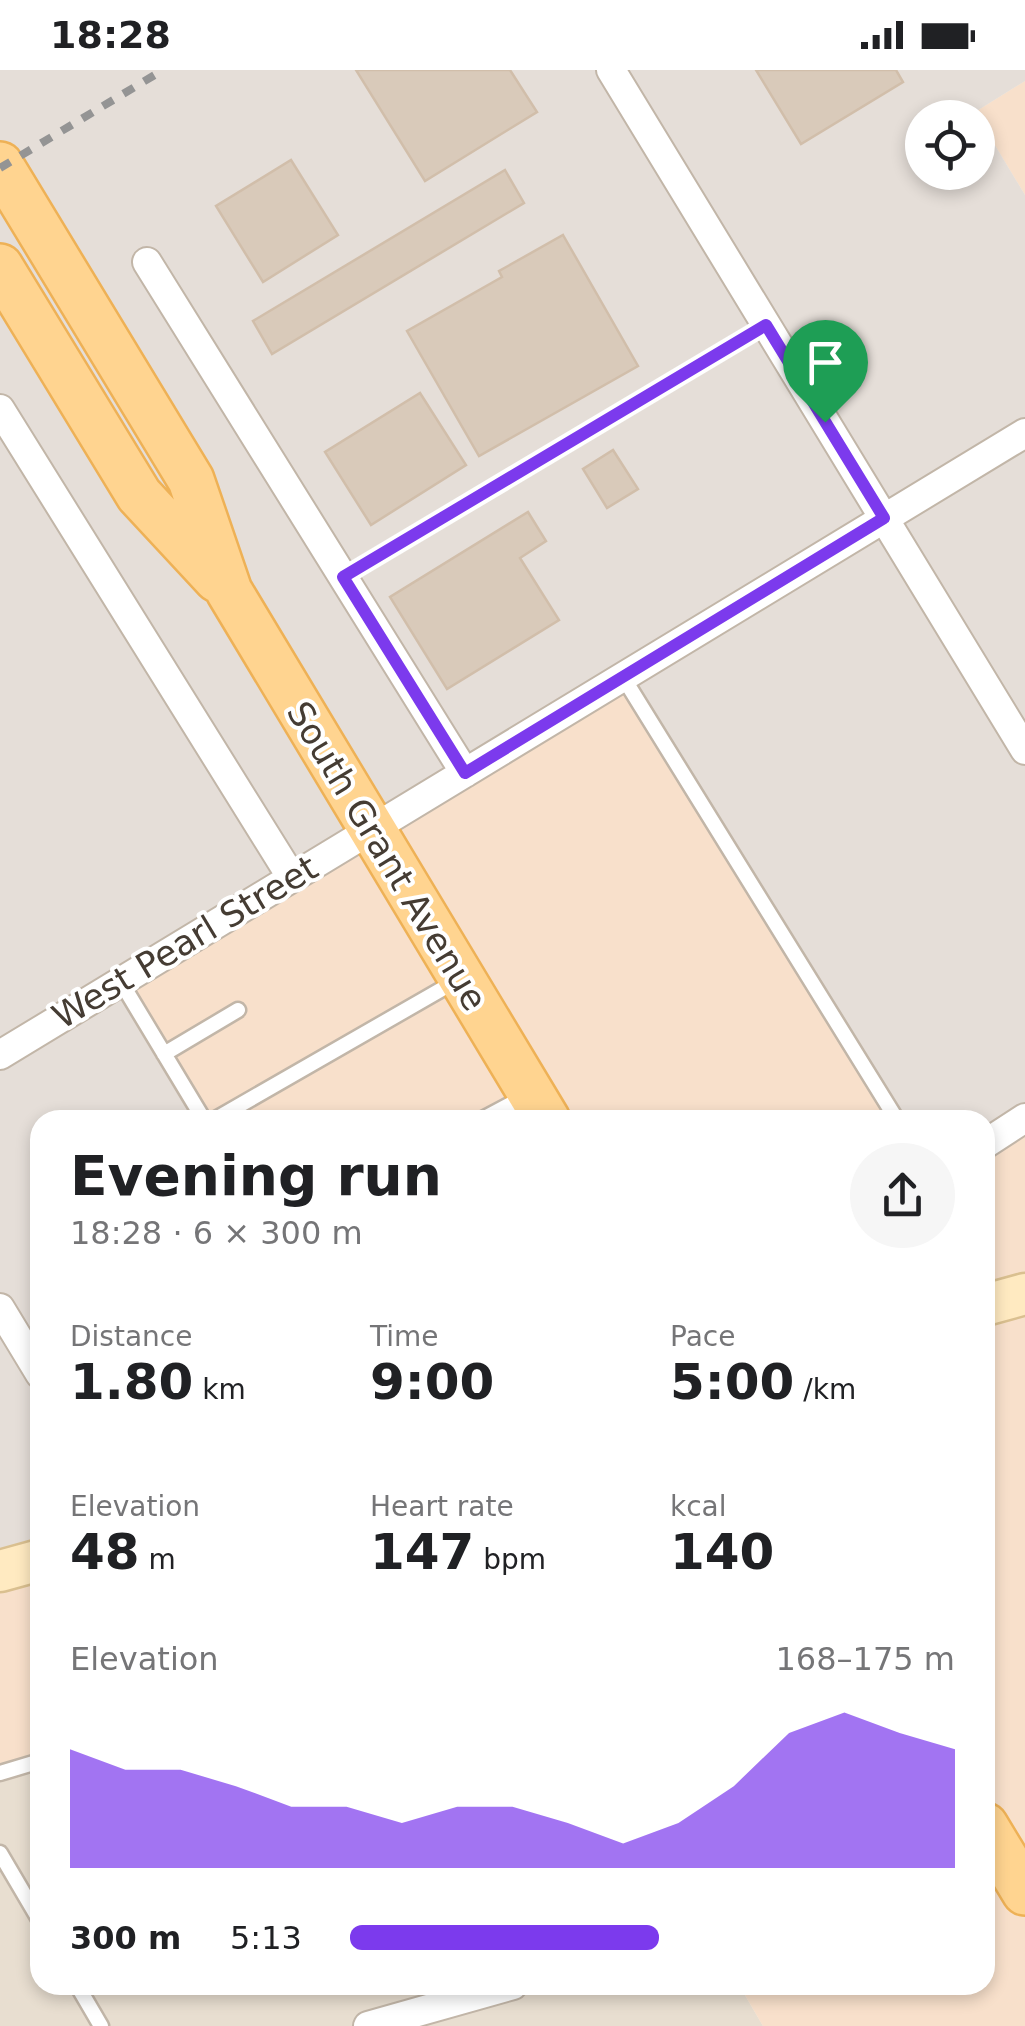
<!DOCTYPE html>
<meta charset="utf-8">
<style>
body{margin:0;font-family:"DejaVu Sans",sans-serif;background:#f6f6f6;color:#202124;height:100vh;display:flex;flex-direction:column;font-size:38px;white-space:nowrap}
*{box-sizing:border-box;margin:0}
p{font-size:32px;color:#757577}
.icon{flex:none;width:55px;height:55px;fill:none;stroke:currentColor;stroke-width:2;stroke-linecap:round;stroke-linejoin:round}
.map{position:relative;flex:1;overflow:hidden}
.panel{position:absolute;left:30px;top:1040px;width:965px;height:885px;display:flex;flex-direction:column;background:#fff;border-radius:30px;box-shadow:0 5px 15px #0003}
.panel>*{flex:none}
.tools{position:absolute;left:905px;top:30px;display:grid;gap:20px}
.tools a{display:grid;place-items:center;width:90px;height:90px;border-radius:50%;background:#fff;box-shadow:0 5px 15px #0003;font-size:50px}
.pin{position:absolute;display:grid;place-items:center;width:85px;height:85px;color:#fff;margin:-102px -42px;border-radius:50% 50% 50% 0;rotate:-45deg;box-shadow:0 0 10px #0007}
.pin .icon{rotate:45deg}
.round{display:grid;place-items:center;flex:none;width:105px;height:105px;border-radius:52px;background:#f6f6f6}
.summary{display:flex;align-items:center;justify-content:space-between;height:170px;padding:0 40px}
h1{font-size:55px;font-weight:800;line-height:75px}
.stats{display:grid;grid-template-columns:repeat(3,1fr);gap:15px;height:170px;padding:10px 40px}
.stats div{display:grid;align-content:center}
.stats b{font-size:50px;font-weight:800}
.stats small{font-size:28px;font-weight:400}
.stats p{font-size:28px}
.chart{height:280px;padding:20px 40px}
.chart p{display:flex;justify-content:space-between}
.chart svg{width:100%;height:180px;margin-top:10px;fill:#7c3aed;opacity:.7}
ul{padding:0 40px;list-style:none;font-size:32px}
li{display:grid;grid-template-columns:160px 120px 1fr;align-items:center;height:75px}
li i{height:25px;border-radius:12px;background:#7c3aed}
.status{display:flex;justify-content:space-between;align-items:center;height:70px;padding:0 50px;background:#fff;direction:ltr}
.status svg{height:28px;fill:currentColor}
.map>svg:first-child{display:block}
</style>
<div class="status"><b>18:28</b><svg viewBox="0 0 49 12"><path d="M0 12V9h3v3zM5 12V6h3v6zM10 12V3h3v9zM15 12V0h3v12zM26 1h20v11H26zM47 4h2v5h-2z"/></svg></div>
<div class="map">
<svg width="1025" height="1956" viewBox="0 0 1025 1956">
<rect width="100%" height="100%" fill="#f3ece3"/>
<!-- residential -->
<path fill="#e8ded0" d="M40,1694v221h699l24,41h-763v-250z"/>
<!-- commercial -->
<path fill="#f8e0cb" d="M1025,11v114l-50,-83z
M622,608l273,442h-688l-85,-139z
M1025,1049v907h-262l-24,-41h246v-841z
M40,1490v204l-40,12v-205z"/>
<!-- industrial -->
<path fill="#e5ded8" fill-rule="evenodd" d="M0,0h1025v11l-50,31 50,83v924l-40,25v-24h-90l-272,-442 -500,303 84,139h-167v440l-40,11zM922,48h56v54h-56z"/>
<!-- building -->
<path fill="#d9caba" stroke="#d1beaa" stroke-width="2.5" d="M356,0h154l27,42 -112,69z
M756,0h140l7,12 -102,62z
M291,90l47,75 -75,47 -47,-76z
M505,100l19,33 -252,151 -19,-33z
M563,165l75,131 -159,90 -72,-125 95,-54 -3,-6z
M420,323l46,72 -95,60 -46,-73z
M613,380l25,39 -31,19 -24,-39z
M528,442l18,29 -26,17 39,62 -112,69 -57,-92z"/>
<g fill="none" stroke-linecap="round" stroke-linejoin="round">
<defs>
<path id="lane" d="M343,507l423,-252
M623,607l274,443
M121,912l83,138
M164,984l74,-44
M214,1050l242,-139
M481,1050l45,-24
M0,1703l40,-12
M0,1783l40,68
M77,1915l24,41"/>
<path id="street" d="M611,0l414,680
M147,192l318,511
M0,339l292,469
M0,985l1025,-622
M985,1074l40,-26
M0,1238l40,66
M368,1956l145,-41"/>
<path id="secondary" d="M985,1235l40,-11
M0,1501l40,-11"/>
<path id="primary" d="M0,95l191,315 38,111 318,529
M0,197l139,228 78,84
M985,1756l40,66"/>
</defs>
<!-- lane casing -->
<use href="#lane" stroke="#c2b6a8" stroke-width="19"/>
<!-- street casing -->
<use href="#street" stroke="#c2b6a8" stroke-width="32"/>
<!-- secondary casing -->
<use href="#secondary" stroke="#dac090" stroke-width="45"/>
<!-- primary casing -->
<use href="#primary" stroke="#eeb156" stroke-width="50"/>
<!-- lane -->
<use href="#lane" stroke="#fff" stroke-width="14"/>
<!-- street -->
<use href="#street" stroke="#fff" stroke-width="28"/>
<!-- secondary -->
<use href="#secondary" stroke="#ffeac1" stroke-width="40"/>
<!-- primary -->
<use href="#primary" stroke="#ffd490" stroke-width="45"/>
<!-- rail -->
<path stroke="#949494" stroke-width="8" stroke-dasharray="12 12" stroke-linecap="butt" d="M0,98l163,-98"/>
</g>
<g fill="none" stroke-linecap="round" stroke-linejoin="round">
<defs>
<path id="route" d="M766,255l118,193 -419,255 -122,-196z"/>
</defs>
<!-- route casing -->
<use href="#route" stroke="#fff" stroke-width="20"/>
<!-- route -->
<use href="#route" stroke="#7c3aed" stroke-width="12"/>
</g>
<g text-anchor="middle" stroke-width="8" stroke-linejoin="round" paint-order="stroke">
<!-- street labels -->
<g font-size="35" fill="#453c33" stroke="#fff">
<text transform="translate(387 786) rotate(59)" y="12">South Grant Avenue</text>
<text transform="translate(185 872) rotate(-31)" y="12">West Pearl Street</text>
</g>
</g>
</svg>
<div class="tools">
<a><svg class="icon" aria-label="locate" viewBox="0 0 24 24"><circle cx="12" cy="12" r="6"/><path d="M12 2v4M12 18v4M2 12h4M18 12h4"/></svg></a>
</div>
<div class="pin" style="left:825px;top:352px;background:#1e9e55"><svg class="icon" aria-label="arrive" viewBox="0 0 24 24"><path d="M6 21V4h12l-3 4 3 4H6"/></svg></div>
<section class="panel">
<div class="summary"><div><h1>Evening run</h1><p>18:28 · 6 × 300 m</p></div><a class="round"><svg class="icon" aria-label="share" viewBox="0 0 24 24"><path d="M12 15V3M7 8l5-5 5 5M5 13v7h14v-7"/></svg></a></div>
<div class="stats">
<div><p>Distance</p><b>1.80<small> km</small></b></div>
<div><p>Time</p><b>9:00</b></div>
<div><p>Pace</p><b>5:00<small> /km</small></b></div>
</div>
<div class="stats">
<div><p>Elevation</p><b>48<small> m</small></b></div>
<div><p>Heart rate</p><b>147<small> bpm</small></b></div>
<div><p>kcal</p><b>140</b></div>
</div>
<div class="chart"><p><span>Elevation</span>168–175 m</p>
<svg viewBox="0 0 160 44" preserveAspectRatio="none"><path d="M0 44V15L10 20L20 20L30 24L40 29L50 29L60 33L70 29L80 29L90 33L100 38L110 33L120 24L130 11L140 6L150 11L160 15V44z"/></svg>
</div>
<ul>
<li><b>300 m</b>5:13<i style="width:51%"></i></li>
</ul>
</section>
</div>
